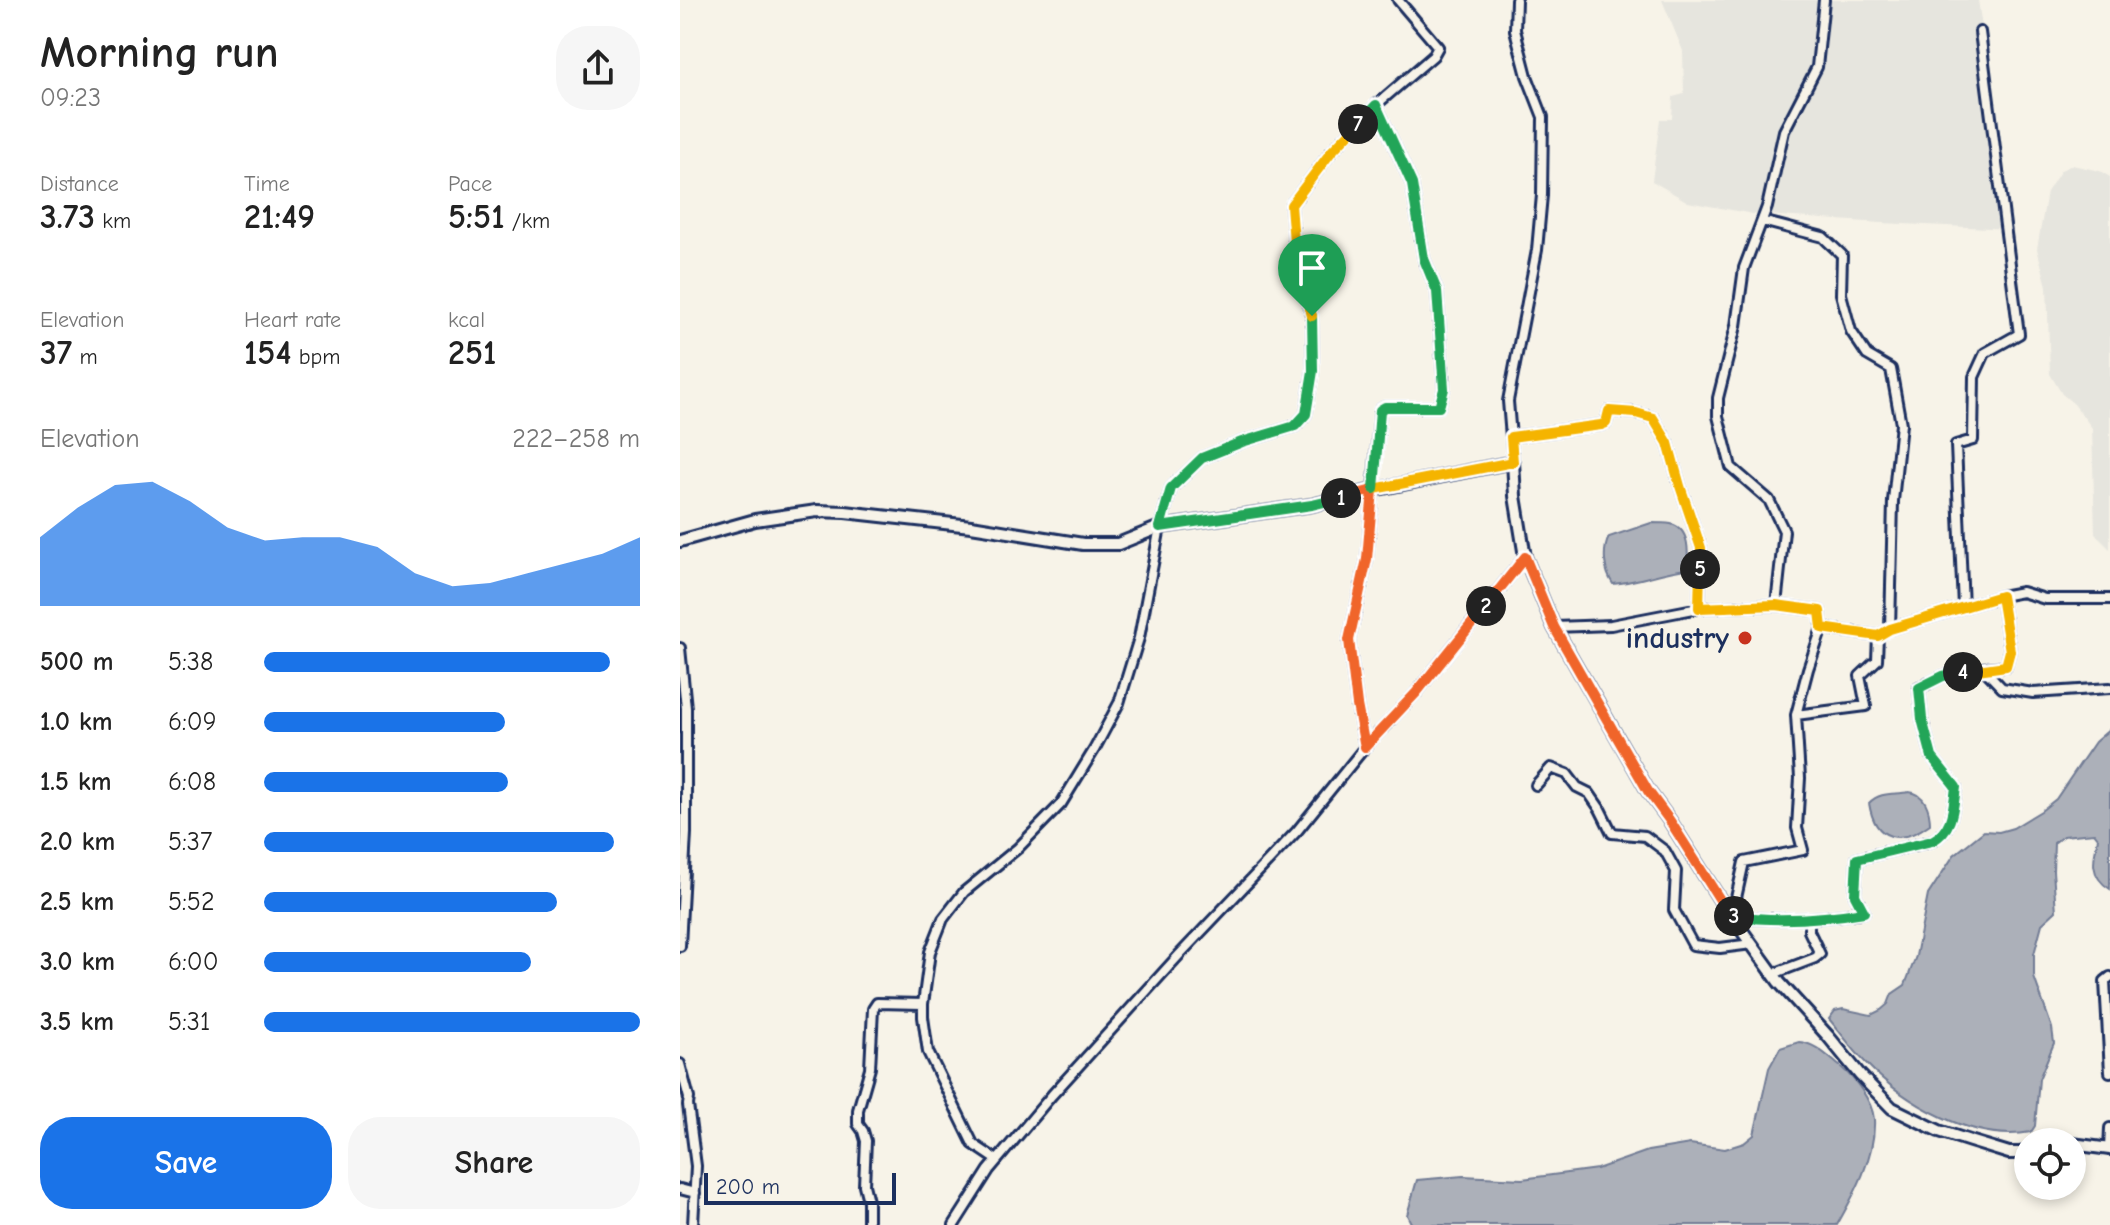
<!DOCTYPE html>
<meta charset="utf-8">
<style>
body{margin:0;font-family:"Comic Neue",sans-serif;background:#f6f6f6;color:#222;height:100vh;display:flex;flex-direction:column;font-size:30px;white-space:nowrap}
*{box-sizing:border-box;margin:0}
p{font-size:26px;color:#767676}
.icon{flex:none;width:44px;height:44px;fill:none;stroke:currentColor;stroke-width:2;stroke-linecap:round;stroke-linejoin:round}
.map{position:relative;flex:1;overflow:hidden}
.side{display:flex;flex-direction:column;background:#fff;width:680px}
.side>*{flex:none}
.buttons{position:absolute;left:1334px;top:1128px;display:grid;gap:16px}
.buttons a{display:grid;place-items:center;width:72px;height:72px;border-radius:50%;background:#fff;box-shadow:0 4px 12px #0003;font-size:40px}
.scale{position:absolute;left:24px;bottom:20px;width:192px;box-sizing:border-box;padding-left:8px;border:4px solid #1b2f5e;border-top:0;font-size:22px;line-height:28px;white-space:nowrap;color:#1b2f5e;-webkit-text-stroke:6px #f7f3e8;paint-order:stroke}
.pin{position:absolute;display:grid;place-items:center;width:68px;height:68px;color:#fff;margin:-82px -34px;border-radius:50% 50% 50% 0;rotate:-45deg;box-shadow:0 0 8px #0007}
.pin .icon{rotate:45deg}
.km{position:absolute;width:40px;height:40px;margin:-20px;border-radius:50%;background:#222;color:#fff;font-size:22px;line-height:40px;text-align:center}
.round{display:grid;place-items:center;flex:none;width:84px;height:84px;border-radius:32px;background:#f6f6f6}
.summary{display:flex;align-items:center;justify-content:space-between;height:136px;padding:0 40px}
h1{font-size:44px;font-weight:800;line-height:60px}
.metrics{display:grid;grid-template-columns:repeat(3,1fr);gap:12px;height:136px;padding:8px 40px}
.metrics div{display:grid;align-content:center}
.metrics b{font-size:34px;font-weight:800}
.metrics small{font-size:22px;font-weight:400}
.metrics p{font-size:22px}
.chart{height:224px;padding:16px 40px}
.chart p{display:flex;justify-content:space-between}
.chart svg{width:100%;height:144px;margin-top:8px;fill:#1a73e8;opacity:.7}
.action{display:flex;gap:16px;margin-top:auto;padding:16px 40px}
.action a{flex:1;height:92px;border-radius:32px;background:#1a73e8;color:#fff;font-size:32px;font-weight:800;line-height:92px;text-align:center}
.action a+a{background:#f6f6f6;color:#222}
ul{padding:0 40px;list-style:none;font-size:26px}
li{display:grid;grid-template-columns:128px 96px 1fr;align-items:center;height:60px}
li i{height:20px;border-radius:10px;background:#1a73e8}
main{display:flex;flex:1;min-height:0}
.map>svg:first-child{display:block}
</style>
<main>
<section class="side">
<div class="summary"><div><h1>Morning run</h1><p>09:23</p></div><a class="round"><svg class="icon" aria-label="share" viewBox="0 0 24 24"><path d="M12 15V3M7 8l5-5 5 5M5 13v7h14v-7"/></svg></a></div>
<div class="metrics">
<div><p>Distance</p><b>3.73<small> km</small></b></div>
<div><p>Time</p><b>21:49</b></div>
<div><p>Pace</p><b>5:51<small> /km</small></b></div>
</div>
<div class="metrics">
<div><p>Elevation</p><b>37<small> m</small></b></div>
<div><p>Heart rate</p><b>154<small> bpm</small></b></div>
<div><p>kcal</p><b>251</b></div>
</div>
<div class="chart"><p><span>Elevation</span>222–258 m</p>
<svg viewBox="0 0 160 44" preserveAspectRatio="none"><path d="M0 44V23L10 14L20 7L30 6L40 12L50 20L60 24L70 23L80 23L90 26L100 34L110 38L120 37L130 34L140 31L150 28L160 23V44z"/></svg>
</div>
<ul>
<li><b>500 m</b>5:38<i style="width:92%"></i></li>
<li><b>1.0 km</b>6:09<i style="width:64%"></i></li>
<li><b>1.5 km</b>6:08<i style="width:65%"></i></li>
<li><b>2.0 km</b>5:37<i style="width:93%"></i></li>
<li><b>2.5 km</b>5:52<i style="width:78%"></i></li>
<li><b>3.0 km</b>6:00<i style="width:71%"></i></li>
<li><b>3.5 km</b>5:31<i style="width:100%"></i></li>
</ul>
<div class="action"><a>Save</a><a>Share</a></div>
</section>
<div class="map">
<svg width="1430" height="1225" viewBox="0 0 1430 1225">
<rect width="100%" height="100%" fill="#f7f3e8"/>
<filter id="ink" filterUnits="userSpaceOnUse"><feTurbulence type="fractalNoise" baseFrequency=".0125" numOctaves="2"/><feDisplacementMap in="SourceGraphic" scale="16" xChannelSelector="R" yChannelSelector="G"/><feConvolveMatrix kernelMatrix="1 2 1 2 8 2 1 2 1" color-interpolation-filters="sRGB"/></filter>
<g filter="url(#ink)">
<!-- built -->
<path fill="#e6e5de" d="M982,0h316l33,229 -130,-6 -128,-9 -65,-12 -36,-21 8,-62h12l1,-22 11,-3 -1,-43z
M1392,165l28,6 10,6v372l-15,-15 -3,-106 -18,-24 -12,-10 -12,-20 -3,-88 -10,-37 10,-57 14,-22z"/>
<!-- water -->
<path fill="#acb0b9" stroke="#727c95" stroke-width="2" d="M971,523c6,0 14,0 20,1 19,5 18,29 15,45 -25,3 -48,13 -73,15 -9,-13 -11,-33 -4,-47z
M1430,729v160c-21,-13 -17,-30 -12,-51l-4,-5 -31,3 -9,7 -1,28 3,40 -14,13 -8,30v23l18,51 2,15 -15,36 -4,47 -4,6c-58,11 -127,-29 -166,-70 -13,-13 -24,-29 -36,-43l6,-8 8,-2 28,6 10,-5 7,-6 4,-10 13,-9 11,-29 12,-61 26,-40 30,-24 15,1 14,-4 28,-17 15,-12 39,-57z
M1229,792c16,1 21,18 21,32 -29,21 -55,18 -61,-21 12,-12 25,-8 40,-11z
M1119,1042c17,1 29,15 42,25 14,12 31,33 33,52 2,37 -20,76 -37,106h-425l-5,-10 10,-35 46,-4 59,3 75,-10 51,-18 42,-7 35,5 19,-6 10,-8 15,-67 11,-20z"/>
<g fill="none" stroke-linecap="round" stroke-linejoin="round">
<defs>
<path id="minor" d="M1144,0l-7,67 -33,64 -17,76 -23,61 -8,58 -18,72v18l13,51 38,33 15,31 -8,74 44,6 2,17 -14,41 -12,46 4,63 -3,50 6,22 -59,12 -12,54c44,6 89,3 132,-4l-9,-17 2,-36 75,-18c21,-11 21,-32 24,-54l-24,-30 -10,-38 -3,-31 24,-12 40,-8 23,-2 4,-15 -9,-55
M1082,221l61,16 19,18 -1,39 10,37 16,24 24,14 10,55 -8,77 -3,128
M831,437l90,-12 5,-2 3,-12 27,2 17,5 15,25 12,43 21,62 -2,60
M833,462l-5,-61 29,-151 5,-55 1,-78 -16,-41 -12,-46 1,-30
M1283,607l-7,-162 17,-5 1,-63 11,-24 34,-19 -39,-302
M874,627l57,-2 88,-17 77,-3
M1142,628l56,8 12,-7 111,-33 21,-4 23,7h65
M0,648l6,60v125l-6,113
M1303,668l19,20 31,5 77,-5
M1116,715l70,-9 -6,-30 17,-16 1,-24
M685,747l-8,-42 -8,-65 18,-81 13,-149 5,-3h54l5,-18 -7,-98 -13,-32 -12,-75 -36,-79
M856,785l15,-17 16,6 10,13 12,6 11,16 12,24 33,3 20,15 11,20 -2,39 19,35 27,3 32,-4
M1093,974l42,-16 5,-4 -11,-23v-13
M1430,977l-5,4 5,91
M0,1064l9,34 -1,7 8,61 -3,59
M1429,1149l1,-21
M317,1160l-24,-16 -45,-92 -5,-35v-13l7,-52 13,-33 21,-27 54,-44 43,-44 33,-54 25,-47 20,-65 21,-111 11,-39 31,-30 40,-16 53,-16 11,-12 7,-43 -1,-55 -17,-62 -4,-49 41,-54 44,-46 57,-49 5,-9 -40,-47
M0,1189l15,4
M188,1225v-24l-4,-16 2,-44 -3,-10 -5,-7v-14l12,-42 3,-59 4,-6 46,1
M274,1225l35,-55 63,-75 128,-141 117,-123 68,-84 51,-54 109,-136"/>
<path id="major" d="M0,541l75,-21 62,-9 28,1 126,14 112,18h35l42,-17 152,-22 61,-15 140,-28 2,34 10,61 29,70 94,164 22,30 52,82 57,79 49,54 32,39 32,33 47,23 31,10 39,12h11l8,-2
M1392,1144l38,5"/>
</defs>
<!-- minor casing -->
<use href="#minor" stroke="#1b2f5e" stroke-width="14"/>
<!-- major casing -->
<use href="#major" stroke="#1b2f5e" stroke-width="16"/>
<!-- minor -->
<use href="#minor" stroke="#f7f3e8" stroke-width="8"/>
<!-- major -->
<use href="#major" stroke="#f7f3e8" stroke-width="10"/>
</g>
</g>
<g fill="none" stroke-linecap="round" stroke-linejoin="round" filter="url(#ink)">
<defs>
<path id="split-1" d="M632,316l1,55 -7,43 -11,12 -53,16 -40,16 -31,30 -11,39 152,-22 29,-7"/>
<path id="split-2" d="M661,498l32,-8 -6,69 -18,81 8,65 8,42 51,-54 70,-87"/>
<path id="split-3" d="M806,606l39,-49 29,70 56,98 38,66 22,30 52,82 12,13"/>
<path id="split-4" d="M1054,916c43,6 87,3 130,-4l-9,-17 2,-36 75,-18c21,-11 21,-32 24,-54l-24,-30 -10,-38 -3,-31 24,-12 20,-4"/>
<path id="split-5" d="M1020,569l-1,39 77,-3 44,6 2,17 56,8 12,-7 111,-33 9,55 -4,15 -43,6"/>
<path id="split-6" d="M694,489l139,-27 -2,-25 90,-12 5,-2 3,-12 27,2 17,5 15,25 12,43 21,62 -1,21"/>
<path id="split-7" d="M678,124l18,-19 36,79 12,75 13,32 7,98 -5,18h-54l-5,3 -6,79"/>
<path id="split-8" d="M632,316l-17,-62 -4,-49 41,-54 26,-27"/>
</defs>
<!-- split-1 casing -->
<use href="#split-1" stroke="#fff" stroke-width="16"/>
<!-- split-2 casing -->
<use href="#split-2" stroke="#fff" stroke-width="16"/>
<!-- split-3 casing -->
<use href="#split-3" stroke="#fff" stroke-width="16"/>
<!-- split-4 casing -->
<use href="#split-4" stroke="#fff" stroke-width="16"/>
<!-- split-5 casing -->
<use href="#split-5" stroke="#fff" stroke-width="16"/>
<!-- split-6 casing -->
<use href="#split-6" stroke="#fff" stroke-width="16"/>
<!-- split-7 casing -->
<use href="#split-7" stroke="#fff" stroke-width="16"/>
<!-- split-8 casing -->
<use href="#split-8" stroke="#fff" stroke-width="16"/>
<!-- split-1 -->
<use href="#split-1" stroke="#22a559" stroke-width="10"/>
<!-- split-2 -->
<use href="#split-2" stroke="#f0652b" stroke-width="10"/>
<!-- split-3 -->
<use href="#split-3" stroke="#f0652b" stroke-width="10"/>
<!-- split-4 -->
<use href="#split-4" stroke="#22a559" stroke-width="10"/>
<!-- split-5 -->
<use href="#split-5" stroke="#f5b400" stroke-width="10"/>
<!-- split-6 -->
<use href="#split-6" stroke="#f5b400" stroke-width="10"/>
<!-- split-7 -->
<use href="#split-7" stroke="#22a559" stroke-width="10"/>
<!-- split-8 -->
<use href="#split-8" stroke="#f5b400" stroke-width="10"/>
</g>
<!-- markers -->
<circle fill="#c8321e" stroke="#f7f3e8" stroke-width="3" cx="1065" cy="638" r="8"/>
<g text-anchor="middle" stroke-width="7" stroke-linejoin="round" paint-order="stroke">
<!-- poi labels -->
<g font-size="30" font-weight="bold" fill="#1b2f5e" stroke="#f7f3e8" text-anchor="end">
<text x="1049" y="648">industry</text>
</g>
</g>
</svg>
<div class="buttons">
<a><svg class="icon" aria-label="locate" viewBox="0 0 24 24"><circle cx="12" cy="12" r="6"/><path d="M12 2v4M12 18v4M2 12h4M18 12h4"/></svg></a>
</div>
<div class="scale">200 m</div>
<div class="pin" style="left:632px;top:316px;background:#1e9e55"><svg class="icon" aria-label="arrive" viewBox="0 0 24 24"><path d="M6 21V4h12l-3 4 3 4H6"/></svg></div>
<b class="km" style="left:661px;top:498px">1</b>
<b class="km" style="left:806px;top:606px">2</b>
<b class="km" style="left:1054px;top:916px">3</b>
<b class="km" style="left:1283px;top:672px">4</b>
<b class="km" style="left:1020px;top:569px">5</b>
<b class="km" style="left:678px;top:124px">7</b>
</div>
</main>
